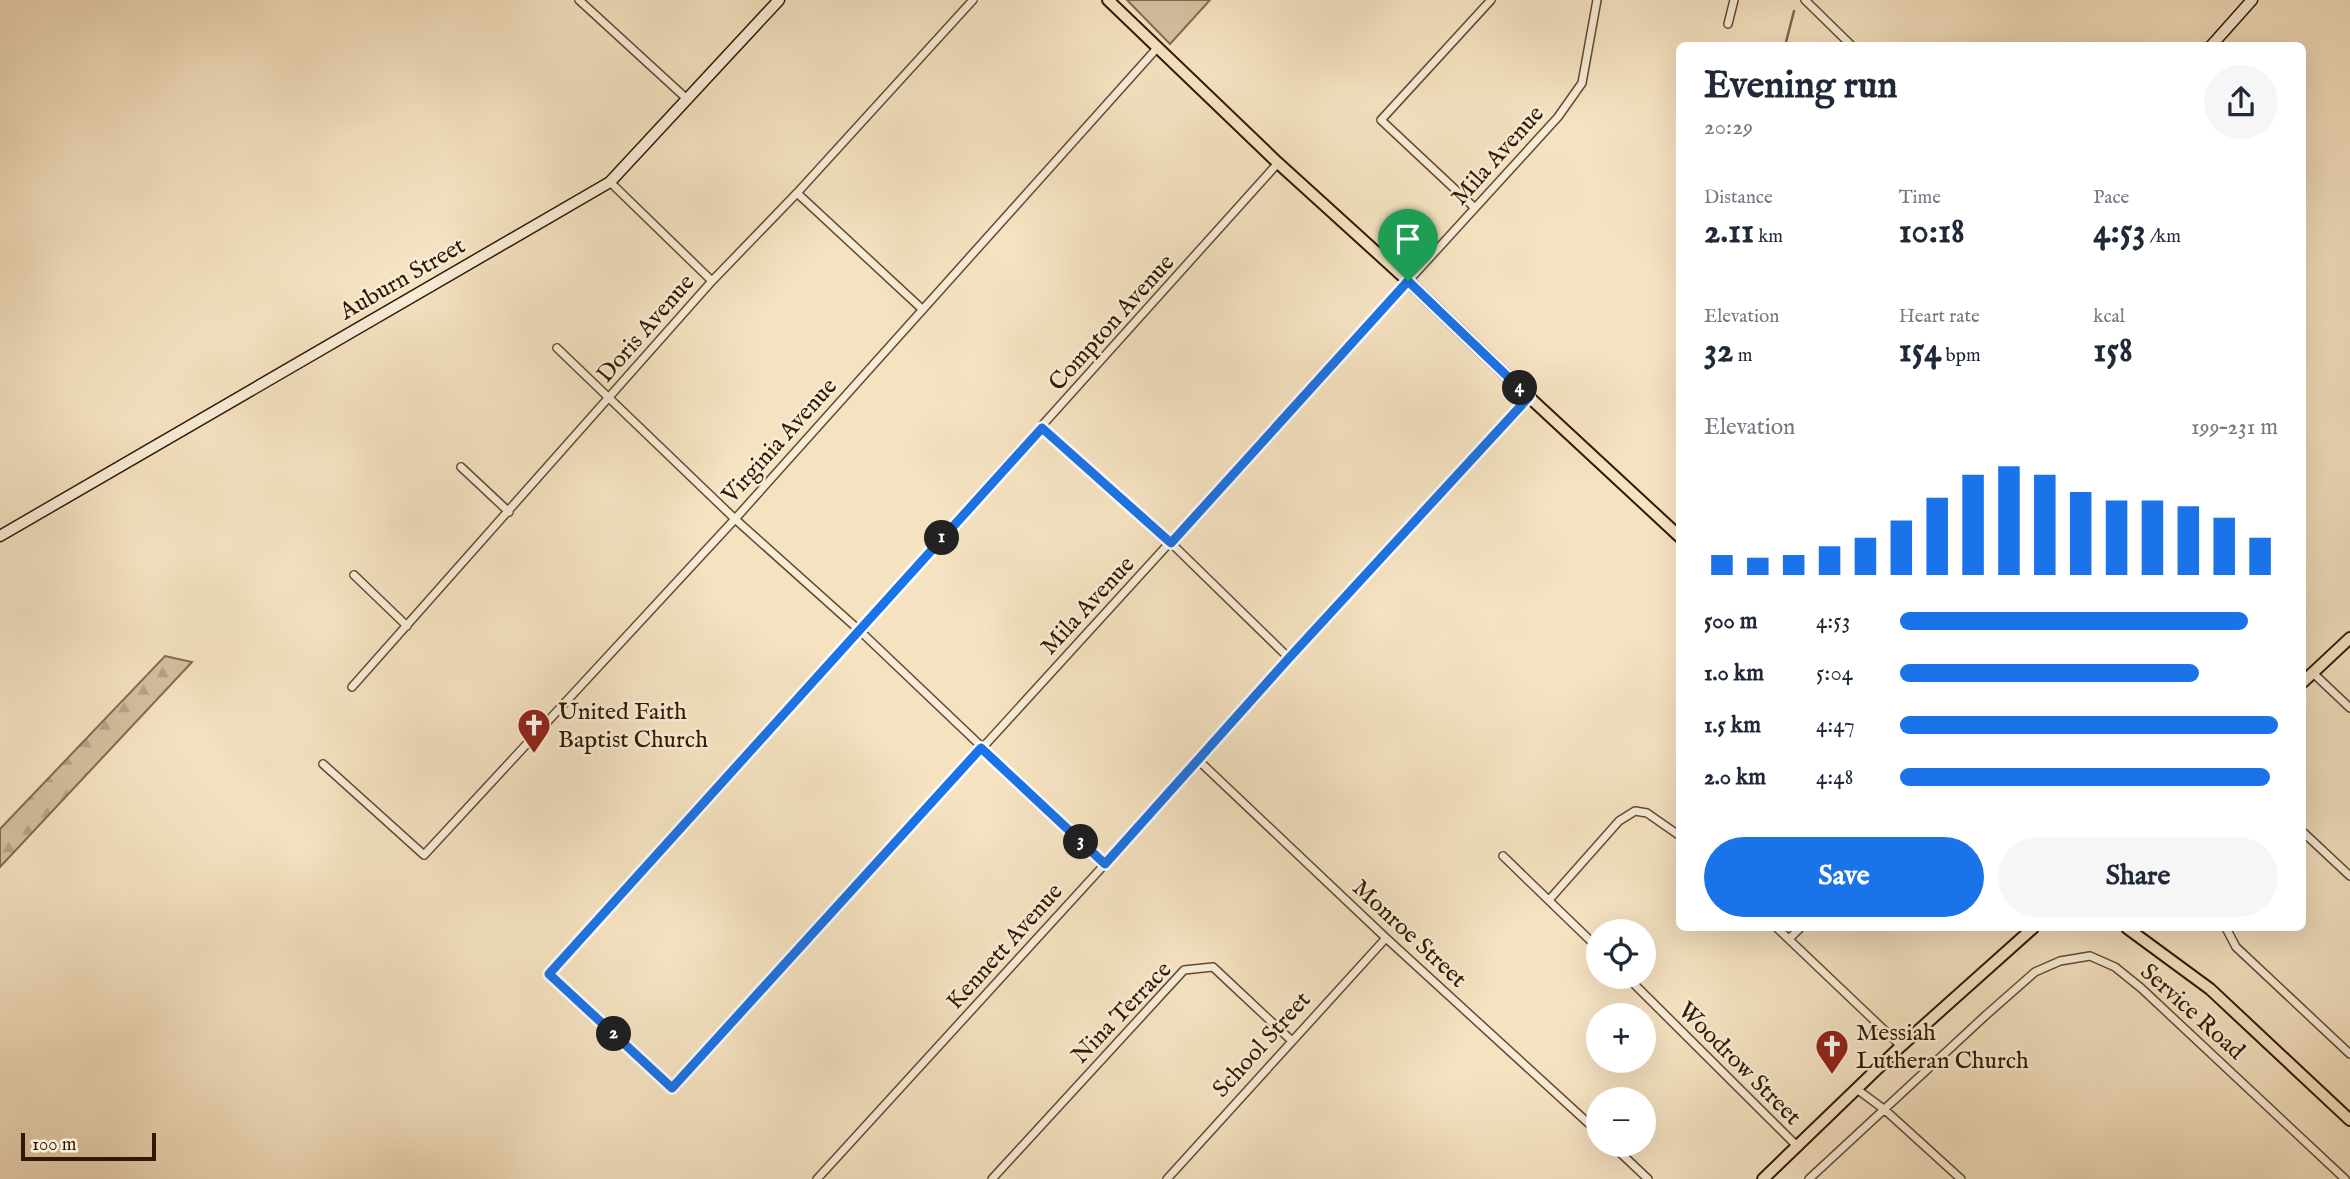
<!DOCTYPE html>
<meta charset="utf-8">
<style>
body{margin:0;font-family:"IM FELL English",serif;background:#f6f6f7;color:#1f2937;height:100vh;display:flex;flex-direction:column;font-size:26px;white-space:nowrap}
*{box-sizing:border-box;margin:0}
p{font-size:23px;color:#747a83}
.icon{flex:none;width:38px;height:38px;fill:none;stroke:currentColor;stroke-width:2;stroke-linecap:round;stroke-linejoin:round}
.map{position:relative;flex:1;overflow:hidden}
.panel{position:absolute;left:1676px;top:42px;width:630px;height:889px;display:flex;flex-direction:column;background:#fff;border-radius:10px;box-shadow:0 7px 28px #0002}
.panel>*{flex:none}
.buttons{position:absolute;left:1586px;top:919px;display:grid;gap:14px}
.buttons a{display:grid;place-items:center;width:70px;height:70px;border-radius:50%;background:#fff;box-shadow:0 7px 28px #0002;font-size:35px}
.scale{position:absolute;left:21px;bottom:18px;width:135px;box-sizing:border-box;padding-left:7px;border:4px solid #311901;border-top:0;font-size:19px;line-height:24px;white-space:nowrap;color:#311901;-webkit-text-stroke:5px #f8ecd7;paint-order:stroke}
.pin{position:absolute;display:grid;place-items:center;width:60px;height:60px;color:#fff;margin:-72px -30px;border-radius:50% 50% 50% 0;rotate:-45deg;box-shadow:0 0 7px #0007}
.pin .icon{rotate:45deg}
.km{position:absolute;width:35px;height:35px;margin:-18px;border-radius:50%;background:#222;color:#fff;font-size:19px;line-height:35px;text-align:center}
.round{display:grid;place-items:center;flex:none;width:74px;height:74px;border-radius:37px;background:#f6f6f7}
.headline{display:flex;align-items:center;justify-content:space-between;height:119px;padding:0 28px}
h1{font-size:38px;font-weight:700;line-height:52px}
.figures{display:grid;grid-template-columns:repeat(3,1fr);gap:10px;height:119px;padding:7px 28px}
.figures div{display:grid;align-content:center}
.figures b{font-size:35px;font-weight:700}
.figures small{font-size:19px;font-weight:400}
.figures p{font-size:19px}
.chart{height:196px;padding:14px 28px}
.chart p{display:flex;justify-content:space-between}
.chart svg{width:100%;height:126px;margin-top:7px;stroke:#1a73e8;stroke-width:6}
.button{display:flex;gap:14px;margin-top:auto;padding:14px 28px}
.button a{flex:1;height:80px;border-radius:42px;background:#1a73e8;color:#fff;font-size:28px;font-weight:700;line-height:80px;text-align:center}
.button a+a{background:#f6f6f7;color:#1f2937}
ul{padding:0 28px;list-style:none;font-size:23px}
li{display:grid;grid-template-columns:112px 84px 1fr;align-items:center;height:52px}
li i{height:18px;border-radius:9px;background:#1a73e8}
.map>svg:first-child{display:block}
</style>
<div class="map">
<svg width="2350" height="1179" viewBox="0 0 2350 1179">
<defs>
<pattern id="forest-firs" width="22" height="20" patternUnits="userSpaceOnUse" patternTransform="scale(1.75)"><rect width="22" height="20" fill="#d4c0a0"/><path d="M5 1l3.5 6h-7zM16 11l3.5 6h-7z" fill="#b6a488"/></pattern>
</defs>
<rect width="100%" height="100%" fill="#f5e2c1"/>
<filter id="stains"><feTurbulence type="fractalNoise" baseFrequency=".00286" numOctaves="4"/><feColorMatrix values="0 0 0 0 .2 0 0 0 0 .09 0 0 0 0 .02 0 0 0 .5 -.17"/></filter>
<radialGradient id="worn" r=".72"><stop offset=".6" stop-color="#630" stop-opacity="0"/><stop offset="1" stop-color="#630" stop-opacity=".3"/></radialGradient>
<!-- grass -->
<path fill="#d4c0a0" stroke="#826c50" stroke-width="2" d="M1127,0h83l-40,44z"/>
<!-- forest -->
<path fill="url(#forest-firs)" stroke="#826c50" stroke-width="2" d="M165,656l27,6 -192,205v-38z"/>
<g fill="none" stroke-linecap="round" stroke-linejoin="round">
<!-- stream -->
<path stroke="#7e694d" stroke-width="2.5" d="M1785,46l9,-35"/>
<defs>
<path id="minor" d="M579,0l108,99
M1805,0l47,46
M1728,24l6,-24
M1278,163l-729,811 123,114 886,-971 24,-34 15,-83
M610,182l102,99
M797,193l125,116
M1475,208l-94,-88 110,-120
M557,348l178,171 124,111 246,234
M1042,428l129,115 118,115
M461,467l48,45
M354,575l53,51
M2313,673l37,35
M352,687l360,-406 85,-88 176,-193
M1197,759l189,179 212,194
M323,764l101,91 311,-336 423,-472
M2303,832l47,44
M1503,856l95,92
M1549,900l70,-79 16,-10 12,2 33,23
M1777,928l124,118
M2226,928l10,19 114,107
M1789,939l11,-11
M1626,976l172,171
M1858,1090l27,20 76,69
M1611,1144l37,35
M817,1179l288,-315 184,-206 240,-261
M992,1179l192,-209 29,-3 79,74
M1167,1179l219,-241
M1809,1179l176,-163 50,-44 25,-11 30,-5 25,11 26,21 204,191"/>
<path id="secondary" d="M2211,46l41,-46
M0,536l610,-354 169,-182"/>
<path id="primary" d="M1108,0l170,163 130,118 121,116 151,140
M2303,682l47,-44
M2127,928l83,61 140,131
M1763,1179l138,-133 132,-118"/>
</defs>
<!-- minor casing -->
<use href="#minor" stroke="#624b31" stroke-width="10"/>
<!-- secondary casing -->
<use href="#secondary" stroke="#311901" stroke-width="13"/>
<!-- primary casing -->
<use href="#primary" stroke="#311901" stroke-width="14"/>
<!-- minor -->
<use href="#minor" stroke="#f8ecd7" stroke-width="7"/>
<!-- secondary -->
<use href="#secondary" stroke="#f8ecd7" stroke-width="10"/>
<!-- primary -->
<use href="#primary" stroke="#f5e2c1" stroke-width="10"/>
</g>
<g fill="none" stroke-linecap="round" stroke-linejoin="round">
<defs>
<path id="route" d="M1408,281l121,116 -240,261 -184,206 -124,-116 -309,340 -123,-114 493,-546 129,115z"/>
</defs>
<!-- route casing -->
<use href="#route" stroke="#fff" stroke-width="14"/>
<!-- route -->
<use href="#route" stroke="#1a73e8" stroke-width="9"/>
</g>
<!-- icons -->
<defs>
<symbol id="church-pin" viewBox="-11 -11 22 30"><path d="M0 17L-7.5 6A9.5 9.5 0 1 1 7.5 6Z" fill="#8f2418" stroke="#f8ecd7"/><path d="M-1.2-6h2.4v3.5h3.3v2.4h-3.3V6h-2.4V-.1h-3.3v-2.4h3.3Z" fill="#fff"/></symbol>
</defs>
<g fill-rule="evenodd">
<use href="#church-pin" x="515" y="706" width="38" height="52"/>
<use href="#church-pin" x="1813" y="1027" width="38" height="52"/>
</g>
<g text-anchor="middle" stroke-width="5" stroke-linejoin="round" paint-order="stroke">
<!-- street labels -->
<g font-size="24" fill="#311901" stroke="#f8ecd7">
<text transform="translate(1497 155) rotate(-48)" y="8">Mila Avenue</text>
<text transform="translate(402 278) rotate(-30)" y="8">Auburn Street</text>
<text transform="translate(1111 322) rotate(-48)" y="8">Compton Avenue</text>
<text transform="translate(645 328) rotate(-49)" y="8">Doris Avenue</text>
<text transform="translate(779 440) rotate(-48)" y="8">Virginia Avenue</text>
<text transform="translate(1087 605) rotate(-47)" y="8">Mila Avenue</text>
<text transform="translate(1410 933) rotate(43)" y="8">Monroe Street</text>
<text transform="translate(1004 946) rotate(-48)" y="8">Kennett Avenue</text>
<text transform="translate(2193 1011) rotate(42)" y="8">Service Road</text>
<text transform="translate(1121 1012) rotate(-46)" y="8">Nina Terrace</text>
<text transform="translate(1261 1044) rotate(-48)" y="8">School Street</text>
<text transform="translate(1740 1063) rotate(45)" y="8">Woodrow Street</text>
</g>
<!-- poi labels -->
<g font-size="24" fill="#311901" stroke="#f8ecd7" text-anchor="start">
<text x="558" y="719">United Faith<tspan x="558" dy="28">Baptist Church</tspan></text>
<text x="1856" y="1040">Messiah<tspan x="1856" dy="28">Lutheran Church</tspan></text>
</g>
</g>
<rect width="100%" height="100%" filter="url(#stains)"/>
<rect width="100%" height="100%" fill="url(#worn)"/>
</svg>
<div class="buttons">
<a><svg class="icon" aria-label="locate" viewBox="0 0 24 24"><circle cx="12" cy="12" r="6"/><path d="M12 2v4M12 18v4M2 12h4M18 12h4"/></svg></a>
<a>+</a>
<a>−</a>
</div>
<div class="scale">100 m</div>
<div class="pin" style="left:1408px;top:281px;background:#1e9e55"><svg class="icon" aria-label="arrive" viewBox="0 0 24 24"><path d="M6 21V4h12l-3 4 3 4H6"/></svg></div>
<b class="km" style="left:942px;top:538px">1</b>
<b class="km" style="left:614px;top:1034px">2</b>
<b class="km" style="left:1081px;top:842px">3</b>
<b class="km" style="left:1520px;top:388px">4</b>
<section class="panel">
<div class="headline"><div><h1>Evening run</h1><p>20:29</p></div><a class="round"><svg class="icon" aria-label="share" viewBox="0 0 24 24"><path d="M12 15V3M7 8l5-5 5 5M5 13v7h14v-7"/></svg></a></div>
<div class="figures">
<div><p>Distance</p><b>2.11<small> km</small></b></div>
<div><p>Time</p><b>10:18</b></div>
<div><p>Pace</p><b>4:53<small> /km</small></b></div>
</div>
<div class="figures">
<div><p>Elevation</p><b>32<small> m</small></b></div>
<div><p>Heart rate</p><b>154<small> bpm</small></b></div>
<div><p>kcal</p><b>158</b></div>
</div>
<div class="chart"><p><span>Elevation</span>199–231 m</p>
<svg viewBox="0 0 160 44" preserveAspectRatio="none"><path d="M5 44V37M15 44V38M25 44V37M35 44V34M45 44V31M55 44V25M65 44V17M75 44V9M85 44V6M95 44V9M105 44V15M115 44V18M125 44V18M135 44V20M145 44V24M155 44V31"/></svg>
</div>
<ul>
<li><b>500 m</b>4:53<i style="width:92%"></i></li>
<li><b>1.0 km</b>5:04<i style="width:79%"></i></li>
<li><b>1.5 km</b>4:47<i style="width:100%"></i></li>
<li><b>2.0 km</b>4:48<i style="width:98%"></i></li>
</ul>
<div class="button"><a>Save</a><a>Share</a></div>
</section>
</div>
